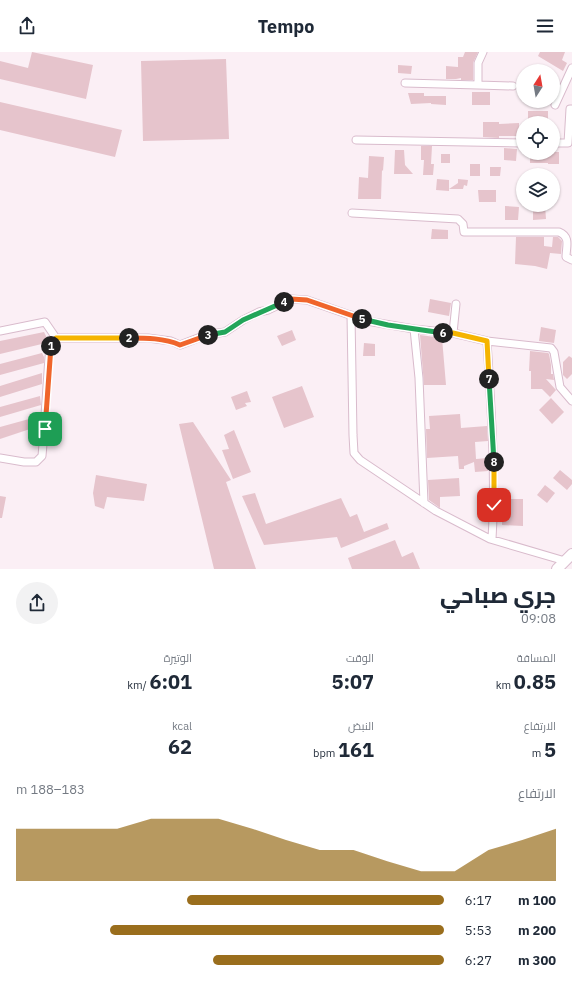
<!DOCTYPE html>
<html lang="ar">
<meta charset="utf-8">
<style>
body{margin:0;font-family:"IBM Plex Sans",Cairo,sans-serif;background:#f2f2f3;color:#1f2937;direction:rtl;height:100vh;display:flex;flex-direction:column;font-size:15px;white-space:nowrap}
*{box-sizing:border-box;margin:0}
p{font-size:13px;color:#747a83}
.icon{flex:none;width:22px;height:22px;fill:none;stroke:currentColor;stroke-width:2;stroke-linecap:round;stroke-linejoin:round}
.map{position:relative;height:517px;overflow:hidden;direction:ltr}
.side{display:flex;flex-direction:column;background:#fff;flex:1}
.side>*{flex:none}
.needle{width:26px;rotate:11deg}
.controls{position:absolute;left:516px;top:12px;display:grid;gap:8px}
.controls a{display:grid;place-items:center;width:44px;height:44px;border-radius:50%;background:#fff;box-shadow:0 1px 3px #0004;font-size:20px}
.pin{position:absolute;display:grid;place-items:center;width:34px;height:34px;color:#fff;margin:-17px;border-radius:8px;box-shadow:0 2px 6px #0006}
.km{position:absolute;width:20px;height:20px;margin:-10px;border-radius:50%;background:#222;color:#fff;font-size:11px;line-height:20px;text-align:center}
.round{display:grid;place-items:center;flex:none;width:42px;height:42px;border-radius:21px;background:#f2f2f3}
.head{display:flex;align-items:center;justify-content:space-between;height:68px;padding:0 16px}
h1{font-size:22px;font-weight:800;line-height:30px}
.figures{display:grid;grid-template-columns:repeat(3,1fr);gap:6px;height:68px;padding:4px 16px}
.figures div{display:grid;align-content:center}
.figures b{font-size:20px;font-weight:800}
.figures small{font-size:11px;font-weight:400}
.figures p{font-size:11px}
.chart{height:112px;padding:8px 16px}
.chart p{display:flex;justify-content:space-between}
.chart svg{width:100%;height:72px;margin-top:4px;fill:#9a6e1d;opacity:.7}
ul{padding:0 16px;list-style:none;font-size:13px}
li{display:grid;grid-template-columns:64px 48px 1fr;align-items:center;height:30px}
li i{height:10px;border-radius:5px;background:#9a6e1d}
header{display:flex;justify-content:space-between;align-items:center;height:52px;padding:0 16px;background:#fff;font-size:18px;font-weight:800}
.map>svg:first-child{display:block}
</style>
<header><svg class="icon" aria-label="menu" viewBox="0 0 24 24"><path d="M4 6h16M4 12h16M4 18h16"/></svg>Tempo<svg class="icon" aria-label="share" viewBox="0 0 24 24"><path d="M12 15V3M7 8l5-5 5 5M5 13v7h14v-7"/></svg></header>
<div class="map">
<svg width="572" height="517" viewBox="0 0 572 517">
<rect width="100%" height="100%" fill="#fbeff5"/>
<!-- building -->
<path fill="#e6c4cc" d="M32,0l61,13 -7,34 -86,-20v-18l28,7z
M465,0h13l-5,11v17h-12v-2l-5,1h-10v-13l12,1v-10h5z
M540,0h25l-3,8 5,3 -4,8 -25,-15z
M226,7l3,80 -86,2 -2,-80z
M398,13l14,1 -1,8 -13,-1z
M472,40h18v13h-18z
M408,41h16v3h22v9l-15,-1v-1l-20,1z
M0,50l122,28 -7,27 -115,-27z
M528,59h20v12h-20z
M483,70h16v2l20,-1v13h-20v2l-16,-1z
M421,94h11l-1,18h3l-1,11h-10l1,-15h-3z
M504,96l13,1 -1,12 -12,-1z
M395,98h9l1,15 8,9h-19z
M553,100h6v12h-11v-1h-18v-10z
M441,102h9v9h-9z
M369,104l15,1 -1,14 -1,-1 -1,29h-23l1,-22 9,1z
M470,112h10v12h-10z
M490,115h11l-1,9h-10z
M437,127l12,1v11l-13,-1z
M458,127l10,1 -1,6 -3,-1 -1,4h-14l9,-6z
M478,138h18v12h-17z
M533,153h12l1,14 -13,1z
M505,154l14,1 -1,13h-13z
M432,177l16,1v9h-17z
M516,185h28v9l8,1 1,-10h5l4,4 -1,13 -11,-1 -3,16 -12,-3 -20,-2z
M430,247l21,4 -2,13 -21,-4z
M541,275l15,3 -2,13 -15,-2z
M292,278l4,10 -14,6 -5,-10z
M44,280l4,8 -2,3 -46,11v-13z
M420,283l22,3 4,47h-22z
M364,291l11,1v12h-12z
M530,299l18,2 1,1 2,11v9h2l1,6 -8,-1 10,11 -6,7 -8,-8h-11v-18h-2z
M42,301l2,4v6l-44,12v-11z
M569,304l3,2v16l-5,5 -4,-4v-13z
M42,321v11l-42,13v-11z
M302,334l12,31 -30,11 -12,-31z
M247,339l4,11 -6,1 2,3 -11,4 -5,-13z
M40,344l1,9 -41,12v-10z
M551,346l13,14 -12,12 -13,-14z
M460,362l1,14 26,-2 1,15 -13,1 1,17 12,-1v13l-13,1 -1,-10 -10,4v3h-5l-1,-13 -31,2 -1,-29h4l-1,-13z
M40,364l-1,10 -39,13v-12z
M193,370l38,58 -5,2 30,87h-42l-35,-145z
M234,378l17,42 -18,7 -11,-29 7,-1 -5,-14z
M560,418l12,10v4l-5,6 -14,-12z
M96,423l51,9 -3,17 -37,-4 -3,12 -9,-3 -2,-13z
M459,426l1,18 -20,1v11l-11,-8 -1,-20z
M545,433l10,8 -8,10 -10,-8z
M255,441l11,31 75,-26 9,19 7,-3 7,18 23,-9 2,6 -48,19 -4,-11 -73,8 -22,-49z
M0,444l6,1 -4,21h-2z
M502,447h21v27l-21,-1z
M395,488l7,17 11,-5 7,17h-68l-4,-11z"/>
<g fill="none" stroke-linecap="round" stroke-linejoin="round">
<defs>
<path id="minor" d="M405,31l73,2v-22l5,-11
M478,33l35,1
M555,53l17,-37
M356,88l167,3
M553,91h15l2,-34h2
M352,161l106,6 5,5 1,8h95c12,5 7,15 7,25l6,3
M351,263l2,120 1,18 6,7 76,51 54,28 75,22
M414,277l39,4 34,8 64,7 3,4 6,35 12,14
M0,279l45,-9 11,16h92l23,3 9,4 26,-10 19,-3 18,-12 16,-8 9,-2 23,-11 16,1 60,21 47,8 5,49 5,125
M453,281l3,-29
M487,289c4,66 9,132 5,198
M0,406l24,4h12l6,-6 1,-12 6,-87 2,-13 5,-6"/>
<path id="highway" d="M557,517l15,-15"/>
</defs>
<!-- minor casing -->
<use href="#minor" stroke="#d9bbcc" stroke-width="9"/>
<!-- highway casing -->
<use href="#highway" stroke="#d9bbcc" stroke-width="12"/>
<!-- minor -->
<use href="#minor" stroke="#fff" stroke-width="7"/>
<!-- highway -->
<use href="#highway" stroke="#fff" stroke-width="10"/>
</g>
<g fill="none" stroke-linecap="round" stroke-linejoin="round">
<defs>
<path id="split-1" d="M45,377l6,-83"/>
<path id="split-2" d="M51,294v-2l5,-6h73"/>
<path id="split-3" d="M129,286c17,0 35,0 51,7l28,-10"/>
<path id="split-4" d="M208,283l17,-3 18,-12 41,-18"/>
<path id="split-5" d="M284,250l7,-3 16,1 55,19"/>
<path id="split-6" d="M362,267l26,6 55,8"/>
<path id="split-7" d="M443,281h10l34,8 2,38"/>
<path id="split-8" d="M489,327l5,83"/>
<path id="split-9" d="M494,410v43"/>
</defs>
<!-- split-1 casing -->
<use href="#split-1" stroke="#fff" stroke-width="8"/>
<!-- split-2 casing -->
<use href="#split-2" stroke="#fff" stroke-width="8"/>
<!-- split-3 casing -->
<use href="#split-3" stroke="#fff" stroke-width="8"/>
<!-- split-4 casing -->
<use href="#split-4" stroke="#fff" stroke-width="8"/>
<!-- split-5 casing -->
<use href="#split-5" stroke="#fff" stroke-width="8"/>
<!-- split-6 casing -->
<use href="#split-6" stroke="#fff" stroke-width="8"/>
<!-- split-7 casing -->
<use href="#split-7" stroke="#fff" stroke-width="8"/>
<!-- split-8 casing -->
<use href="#split-8" stroke="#fff" stroke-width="8"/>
<!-- split-9 casing -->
<use href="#split-9" stroke="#fff" stroke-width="8"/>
<!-- split-1 -->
<use href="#split-1" stroke="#f0652b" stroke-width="5"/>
<!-- split-2 -->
<use href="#split-2" stroke="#f5b400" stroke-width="5"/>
<!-- split-3 -->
<use href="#split-3" stroke="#f0652b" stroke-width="5"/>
<!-- split-4 -->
<use href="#split-4" stroke="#22a559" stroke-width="5"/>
<!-- split-5 -->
<use href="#split-5" stroke="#f0652b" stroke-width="5"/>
<!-- split-6 -->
<use href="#split-6" stroke="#22a559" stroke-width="5"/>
<!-- split-7 -->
<use href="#split-7" stroke="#f5b400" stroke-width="5"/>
<!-- split-8 -->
<use href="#split-8" stroke="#22a559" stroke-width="5"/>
<!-- split-9 -->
<use href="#split-9" stroke="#f5b400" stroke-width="5"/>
</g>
</svg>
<div class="controls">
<a><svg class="needle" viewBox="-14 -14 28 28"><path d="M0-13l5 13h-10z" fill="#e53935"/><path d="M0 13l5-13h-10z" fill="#747a83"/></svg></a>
<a><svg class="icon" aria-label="locate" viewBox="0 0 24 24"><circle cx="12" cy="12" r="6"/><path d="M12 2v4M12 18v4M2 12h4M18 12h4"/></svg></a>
<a><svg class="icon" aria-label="layers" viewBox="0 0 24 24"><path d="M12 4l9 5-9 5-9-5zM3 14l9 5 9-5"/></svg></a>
</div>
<div class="pin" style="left:45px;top:377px;background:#1e9e55"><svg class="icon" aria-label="arrive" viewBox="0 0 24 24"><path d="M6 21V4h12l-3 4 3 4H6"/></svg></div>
<div class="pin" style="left:494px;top:453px;background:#d93025"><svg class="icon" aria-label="check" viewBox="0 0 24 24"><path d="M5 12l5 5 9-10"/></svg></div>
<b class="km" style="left:51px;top:294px">1</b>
<b class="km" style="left:129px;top:286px">2</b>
<b class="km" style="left:208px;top:283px">3</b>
<b class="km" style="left:284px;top:250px">4</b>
<b class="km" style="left:362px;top:267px">5</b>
<b class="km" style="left:443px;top:281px">6</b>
<b class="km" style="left:489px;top:327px">7</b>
<b class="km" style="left:494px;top:410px">8</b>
</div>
<section class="side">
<div class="head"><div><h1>جري صباحي</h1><p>09:08</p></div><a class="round"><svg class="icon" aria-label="share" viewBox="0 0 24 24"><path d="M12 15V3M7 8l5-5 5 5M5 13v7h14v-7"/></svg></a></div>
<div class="figures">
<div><p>المسافة</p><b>0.85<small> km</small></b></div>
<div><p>الوقت</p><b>5:07</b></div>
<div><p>الوتيرة</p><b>6:01<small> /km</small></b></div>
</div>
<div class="figures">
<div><p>الارتفاع</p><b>5<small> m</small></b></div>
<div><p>النبض</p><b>161<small> bpm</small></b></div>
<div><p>kcal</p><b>62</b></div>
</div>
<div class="chart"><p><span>الارتفاع</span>183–188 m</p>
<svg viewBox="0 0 160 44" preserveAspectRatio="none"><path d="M0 44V12L10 12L20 12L30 12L40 6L50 6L60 6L70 12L80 19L90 25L100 25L110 32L120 38L130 38L140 25L150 19L160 12V44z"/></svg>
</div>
<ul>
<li><b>100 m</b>6:17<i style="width:60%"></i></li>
<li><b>200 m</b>5:53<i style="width:78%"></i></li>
<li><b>300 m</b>6:27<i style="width:54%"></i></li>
</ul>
</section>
